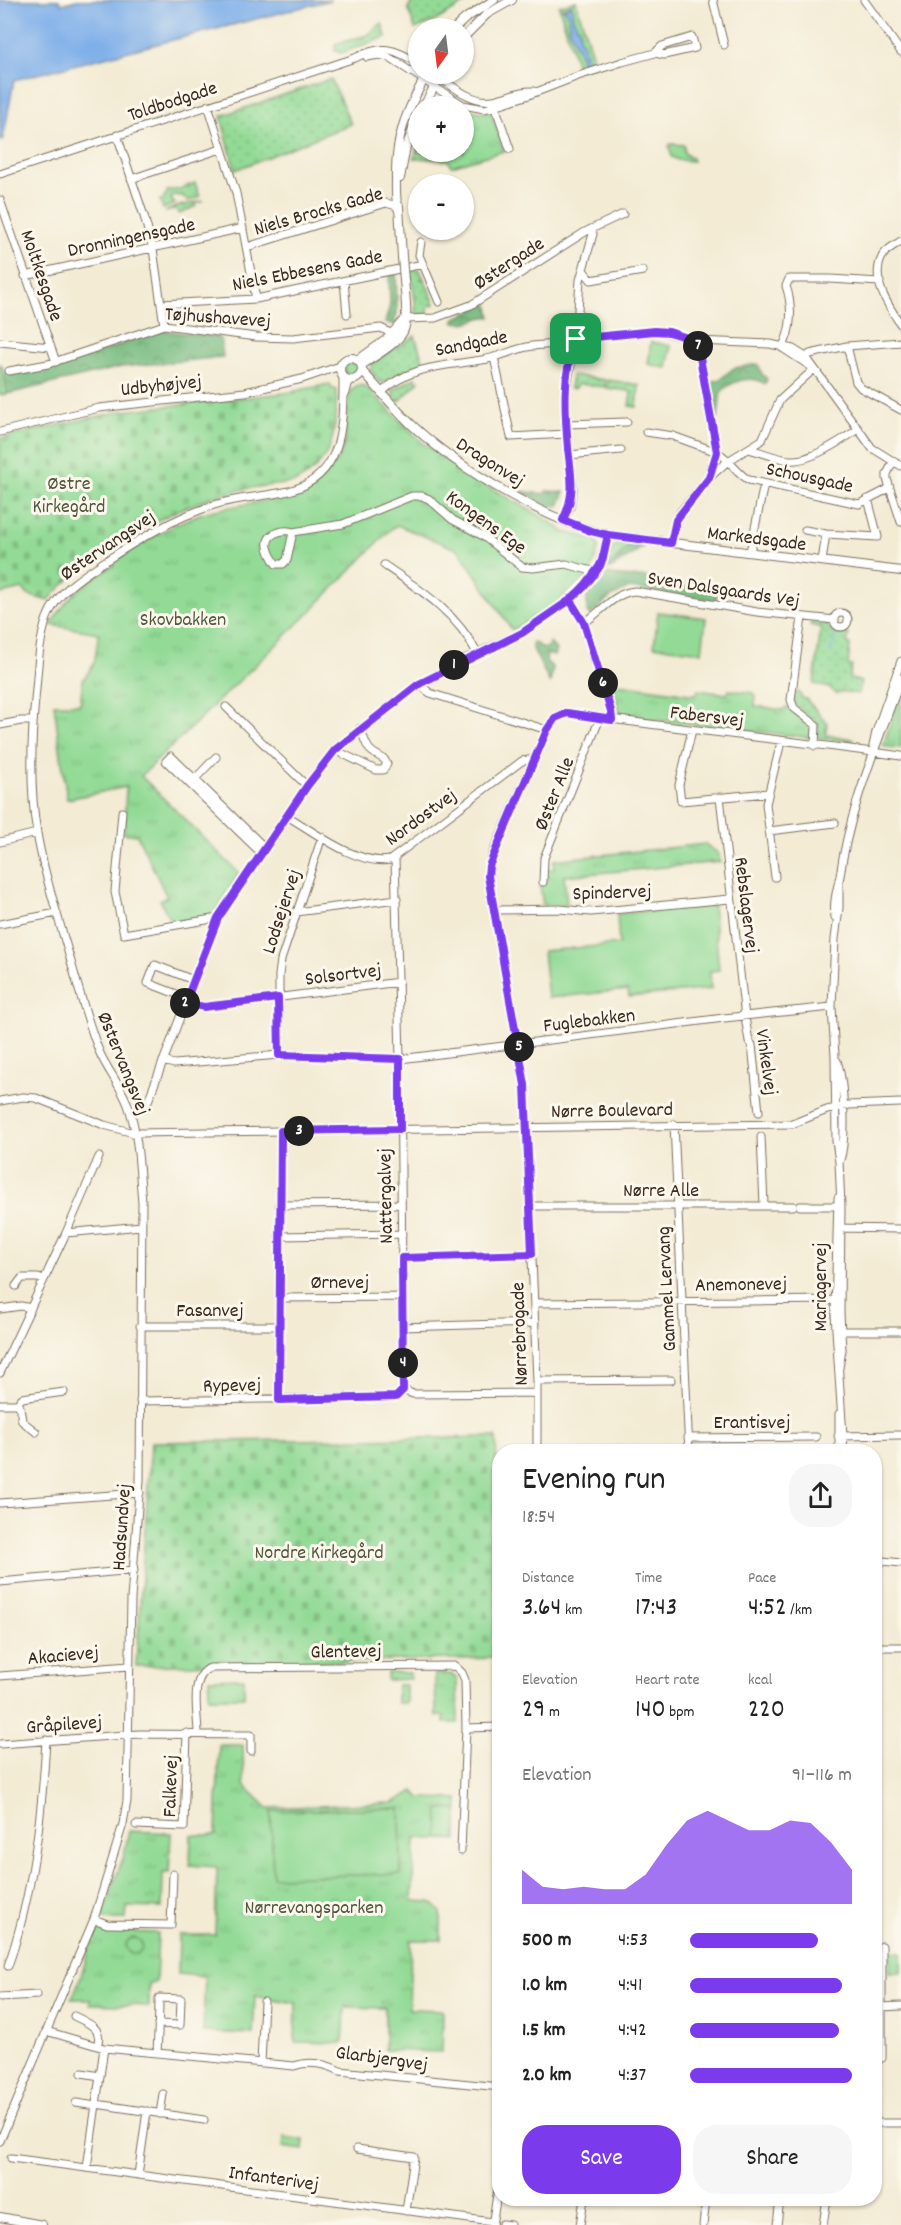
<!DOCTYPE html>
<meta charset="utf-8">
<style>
body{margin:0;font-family:Dekko,sans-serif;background:#f6f6f6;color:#222;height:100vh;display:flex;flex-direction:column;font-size:22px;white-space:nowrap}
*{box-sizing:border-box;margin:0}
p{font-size:20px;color:#767676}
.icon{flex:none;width:33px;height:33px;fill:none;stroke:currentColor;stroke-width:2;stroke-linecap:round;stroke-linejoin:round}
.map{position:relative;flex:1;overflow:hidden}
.sheet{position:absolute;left:492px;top:1444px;width:390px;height:762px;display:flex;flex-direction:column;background:#fff;border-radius:24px;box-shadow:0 2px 4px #0004}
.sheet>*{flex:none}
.needle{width:39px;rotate:194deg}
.tools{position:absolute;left:408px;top:18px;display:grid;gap:12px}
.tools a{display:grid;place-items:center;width:66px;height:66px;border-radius:50%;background:#fff;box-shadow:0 2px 4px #0004;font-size:30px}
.pin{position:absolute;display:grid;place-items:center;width:51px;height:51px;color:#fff;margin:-26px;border-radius:12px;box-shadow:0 3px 9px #0006}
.km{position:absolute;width:30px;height:30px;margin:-15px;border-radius:50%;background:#222;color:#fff;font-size:16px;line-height:30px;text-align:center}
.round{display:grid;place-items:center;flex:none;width:63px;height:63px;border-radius:24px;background:#f6f6f6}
.overview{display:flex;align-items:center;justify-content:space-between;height:102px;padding:0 30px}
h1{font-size:33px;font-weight:600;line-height:45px}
.metrics{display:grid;grid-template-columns:repeat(3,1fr);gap:9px;height:102px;padding:6px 30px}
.metrics div{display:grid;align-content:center}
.metrics b{font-size:26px;font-weight:600}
.metrics small{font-size:16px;font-weight:400}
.metrics p{font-size:16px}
.chart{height:168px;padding:12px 30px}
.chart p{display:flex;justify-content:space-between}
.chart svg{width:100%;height:108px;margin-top:6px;fill:#7c3aed;opacity:.7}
.primary-button{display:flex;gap:12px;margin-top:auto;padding:12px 30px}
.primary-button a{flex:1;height:69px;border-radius:24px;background:#7c3aed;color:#fff;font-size:24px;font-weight:600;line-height:69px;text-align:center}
.primary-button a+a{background:#f6f6f6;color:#222}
ul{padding:0 30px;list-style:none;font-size:20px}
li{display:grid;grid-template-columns:96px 72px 1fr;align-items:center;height:45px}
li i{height:15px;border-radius:8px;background:#7c3aed}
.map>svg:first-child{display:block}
</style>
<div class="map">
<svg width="901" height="2225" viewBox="0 0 901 2225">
<defs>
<pattern id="grass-dots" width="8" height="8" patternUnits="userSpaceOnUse" patternTransform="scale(1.5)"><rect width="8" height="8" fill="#92da95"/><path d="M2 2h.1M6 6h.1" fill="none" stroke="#7fbb80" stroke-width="1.8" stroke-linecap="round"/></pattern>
<pattern id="forest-crowns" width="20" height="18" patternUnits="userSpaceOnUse" patternTransform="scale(1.5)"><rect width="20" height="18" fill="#75ba7e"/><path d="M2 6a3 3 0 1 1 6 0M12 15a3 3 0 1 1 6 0" fill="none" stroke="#619767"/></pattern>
<pattern id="cemetery-stones" width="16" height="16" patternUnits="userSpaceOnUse" patternTransform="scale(1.5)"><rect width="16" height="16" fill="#92da95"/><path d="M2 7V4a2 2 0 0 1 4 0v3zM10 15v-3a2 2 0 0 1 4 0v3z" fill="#7fbb80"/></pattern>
<pattern id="park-tufts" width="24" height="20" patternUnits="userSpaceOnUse" patternTransform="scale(1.5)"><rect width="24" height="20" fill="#92da95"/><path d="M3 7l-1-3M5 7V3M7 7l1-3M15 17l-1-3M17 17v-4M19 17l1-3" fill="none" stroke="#7fbb80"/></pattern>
</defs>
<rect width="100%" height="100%" fill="#fbf7ec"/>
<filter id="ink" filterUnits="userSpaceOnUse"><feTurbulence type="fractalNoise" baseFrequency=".0167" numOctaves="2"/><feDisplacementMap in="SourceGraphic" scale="12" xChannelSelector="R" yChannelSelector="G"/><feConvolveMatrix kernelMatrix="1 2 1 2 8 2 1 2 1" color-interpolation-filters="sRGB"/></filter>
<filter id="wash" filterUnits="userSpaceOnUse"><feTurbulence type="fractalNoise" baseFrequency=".008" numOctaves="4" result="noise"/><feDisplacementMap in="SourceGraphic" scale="24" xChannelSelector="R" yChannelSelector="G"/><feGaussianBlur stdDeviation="1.35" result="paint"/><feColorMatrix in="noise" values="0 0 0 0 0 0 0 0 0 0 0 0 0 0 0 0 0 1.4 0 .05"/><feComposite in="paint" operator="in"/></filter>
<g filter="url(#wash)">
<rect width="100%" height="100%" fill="#f3ebd4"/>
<!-- grass -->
<path fill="url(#grass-dots)" stroke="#66825a" stroke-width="1.5" d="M414,0h57l-36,21 -20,8 -7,-21z
M576,1l19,64 -17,5 -19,-64z
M382,23l4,14 -45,16 -6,-2v-7l33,-9z
M331,79l20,45 -116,46 -14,-54z
M195,183l5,14 -2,1 -11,3 -4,-5 -9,-1 -3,4 4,5 -12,5 -3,-9 4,-1v-3l2,-1 1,-4 13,-2z
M204,201l-8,2v3l-17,8 -3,-5 -11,3 14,-6z
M411,270h9l3,7 -2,2h3l11,25 -7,2v8l-9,1 -4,-2c2,-15 -4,-28 -4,-43z
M415,336l8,25 4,3 -30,10 -11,8h-7l-8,-11 1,-8z
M344 369a7 7 0 1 1 14 0a7 7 0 1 1-14 0Z
M572,375l33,5v7l-27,-3 -3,5 -5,-1z
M415,378l4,3 -20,21 -6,-6v-6z
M608,380l31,5 -2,22 -8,-1 2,-13 -2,-2 -22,-3z
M618,544l12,1 -23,23 6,-21z
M812,622l14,1 6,10 17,1 -2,8 3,3 -2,20 4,1 -3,12 12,4 -3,12 -15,-2 -7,2 -6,-6 -16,-4 7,-57 -11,-2z
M798,691l4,7 4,1 21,24 -1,12 28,4 -1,2 -34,-2 -1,-15 -23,-19 -1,-9z
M397,1685h9v18h-9z"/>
<!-- forest -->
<path fill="url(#forest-crowns)" stroke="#58724e" stroke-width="1.5" d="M396,273l1,40 -3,11 -9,-1 5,-18 -1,-30z
M488,303l3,14c-15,-3 -15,9 -36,5l-1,-3z
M160,330l57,7 4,3 2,17 -102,10 -114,27 -3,-20c44,3 112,-29 156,-44z
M758,364l4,10 5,5 -2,5c-13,-10 -33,-3 -44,8l-4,30 -8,-40 10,-2 15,-12z
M520,491l25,3 1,-3 18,1v2l-5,12 -13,-1z
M630,545l13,2 -32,22h-3z
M607,574c17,4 35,2 52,4l1,4 57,8 -1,11 -87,-13 -18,9 -21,18 -3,-2v-16z
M533,642l11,7 4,-2 1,-4 3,2 4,5 -2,6 -7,-2 -1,7 7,7 -3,15 -18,-36z"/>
<!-- cemetery -->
<path fill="url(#cemetery-stones)" stroke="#66825a" stroke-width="1.5" d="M330,384l1,4 6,2c-2,41 -1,71 -41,92 -24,4 -50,5 -73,12 -57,16 -137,62 -175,107l-20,-6 -5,-6 -23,5v-156l122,-27 163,-18z
M496,1437l1,34h3l-1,187 -363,8 15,-224z"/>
<!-- park -->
<path fill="url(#park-tufts)" stroke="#66825a" stroke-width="1.5" d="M464,109l18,3 9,-1 13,40 -53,15 -3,-6 -34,-2 4,-13v7h46z
M671,144l13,1v8l8,5 1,3 -15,-1 -6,-3 -3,-11z
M651,342l20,4 -4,22 -19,-4z
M0,364l3,4 4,26 -7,1z
M358,385l7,1 58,57 39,29 84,47 19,13 31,8 3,7 -8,25 -6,7 -40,32 -33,19 -53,-80 -62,-25 -5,3 -87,89 -164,159 98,97 -27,44 -41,5 -11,-22 7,-3 -30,-62 -13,-2 2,-46 -59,12 -13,-95h26l3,-24 11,-16 5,-31 -48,-8c17,-31 35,-42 63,-60l-1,-3c28,-17 56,-37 87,-48 38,-13 87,-9 118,-33 13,-9 24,-26 27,-41 4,-17 -4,-46 13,-55z
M611,683l78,11h8l1,-4 29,4 2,-4 24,3 3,3 -1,10 27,4 5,-3 27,22 -1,9 -192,-22z
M901,693v55l-16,-1 -2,-2z
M705,844l14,10 1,8 -156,14 3,29h-24l-3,-19 5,-1 1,-15 8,-1v-9z
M435,1674h16l6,5 1,44h-14v-7h-8z
M219,1745h24l1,40 24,23 125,-5 21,-12 6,7 38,1 -1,41 -42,-2 -3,63 19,1 10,10v28h-30l-2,69 34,1 -1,42 -57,-2v-42l-40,-1 -2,36 -48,-1 1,-39 -41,-7 -2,38 -50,-2 2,-56 -27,-2 1,-39h36l2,-68 -27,-2 1,-30h25z
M129,1831l42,2 -2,40h-6l-1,35 -35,-1 -1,12h-22l-2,-2 22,-62z
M96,1928l10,3 52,2 -2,49 -7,1v23l-59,-2v-5h-19c12,-22 16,-47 25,-71z
M890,1951l11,1v20h-11z"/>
<!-- pitch -->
<path fill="#92da95" stroke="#66825a" stroke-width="1.5" d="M658,612l48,6 -4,34 -48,-6z
M713,905l6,65 -9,1 1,18 -82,8 -1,-7 -80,8 -5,-47 76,-7 -2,-30z
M387,1673h23v6l-23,1z
M244,1678v19h-35v-18z
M400,1808l1,66 -128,3 -2,-66z
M439,1809h18l-1,30 -18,-1z
M126 1946a8 8 0 1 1 16 0a8 8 0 1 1-16 0Z
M284,2137l20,3 -1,10 -20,-3z"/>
<!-- water -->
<path fill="#7daee9" stroke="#5c6c84" stroke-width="1.5" d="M0,0h59l2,4 16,-4h254l-317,80 -11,60h-3z
M572,5l1,13 7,13 -1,7 3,3 6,21 -2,3 -3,-1c-2,-15 -18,-32 -14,-49l-6,-7z"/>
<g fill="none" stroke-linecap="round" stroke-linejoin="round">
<!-- stream -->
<path stroke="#7daee9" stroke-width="1.5" d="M834,642l2,-9
M830,653l3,-9"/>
</g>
</g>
<g filter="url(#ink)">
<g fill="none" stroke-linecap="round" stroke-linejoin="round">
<defs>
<path id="minor" d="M713,0l11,45
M864,0l37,52
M367,57l12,-2 9,2 75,48 22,4 41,-13 52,-20 44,-14 33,-9 9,2 31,-7 -3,-11 -30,9 -7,7
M434,74c16,10 38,30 59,26 15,-3 26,-10 41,-9
M494,103l16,46
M208,105l28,88 20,106
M117,135l27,81 9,33 11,76
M0,174l355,-116c28,-14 37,-10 63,5
M131,179l90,-30
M0,200l56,162
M901,241c-6,4 -16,9 -19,16 -12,23 7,50 19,68
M421,242l-2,13 20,47
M247,247l139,-44 11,3
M583,270l8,10 52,-9
M25,276l218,-48
M344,281l3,33
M161,304l95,-5 167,-35
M405,319l30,-1 36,-13 114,-73 38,-18
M576,339l84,-8 37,10 73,3 23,5 13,8 66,91 29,18
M697,341l20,111c13,7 19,21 32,28l110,24 31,-16
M0,342l50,5
M847,346l9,36 5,6 40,22
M782,348c10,-18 11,-42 4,-62l3,-7h41l50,3
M784,349l26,17
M494,357l17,80 56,-3
M806,357l4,-3 37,-8 54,-4
M9,371l39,-7 116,-39 92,12 37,1 88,-10 11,6
M346,393l3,-13
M381,393c28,-28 65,-27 101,-33 15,-2 30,-10 45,-13 15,-3 32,-2 47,-3
M566,424l61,-2
M0,432l99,-24 146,-16 57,-13 38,-13
M646,432l27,4 44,16 -8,25
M749,449c13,3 28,10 41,11 21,2 51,-20 69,-31
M569,455l52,-5
M893,462l-6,12v5l14,43
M563,520l7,-13 3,-18 -7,-65v-33l10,-52 4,-59 13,-46 -2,-5
M805,530l21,4 52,3 -10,-38
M293,532c-5,-2 -8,-2 -14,0 -18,5 -11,20 -3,32h7l4,-4 6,-28 50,-8 69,-28h10l7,3 24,21 30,16 39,31 11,1 33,-4 30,8
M671,543l5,-23 5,-9 28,-33 19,-17 34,-21 18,-40 34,-31
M750,552l14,-68
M822,561l4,-27
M384,565c37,25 73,48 93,88
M570,600l14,23 27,88 1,9
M834 620a7 7 0 1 1 14 0a7 7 0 1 1-14 0Z
M802,617l-11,83 3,8 22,17 -1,21
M584,623c16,-10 31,-31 51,-32l122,21 78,8
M419,684l11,9 117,37
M226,707l81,79
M0,725l21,-4h12
M692,730l-13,55 2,16 87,-8
M873,746l3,-14 25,-71
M335,750l41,20h7l4,-6 -3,-5c-20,-10 -16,-13 -24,-31
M193,781l23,-24
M720,797l25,220 4,24 3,4 7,67
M122,812l-7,80 9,42 94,-16
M287,816c28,16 70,50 103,44l132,-99 13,-2
M769,831l66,-8
M0,842l37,-9
M261,853l-95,-92 5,-5 94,92
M395,857l5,202 3,331
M775,877l-9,-73 15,-62
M543,882l1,-24 56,-140
M839,882v26l-4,31 -3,68 3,49 1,85 3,21 2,44 -1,108 2,36 -3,18
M495,910l65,-1 31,3 139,-13
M296,912l101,-13
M835,917c-2,-15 2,-28 5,-41 10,-71 38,-132 61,-198
M0,924l57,-11
M187,998l-39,-15 7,-18 38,15
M185,1003l19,4 195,-25
M279,1055v-80l2,-15 41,-123
M163,1061l11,3 105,-9 121,4 324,-41 108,-11
M837,1061c7,20 10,79 3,99
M0,1101l23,-4 13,1 68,27 30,8 658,-9 35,-14 22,-5 52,-2
M145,1109l73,-191 93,-138 24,-30 84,-66 58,-31 45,-20 48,-33 14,-13 15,-20 9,-32
M674,1124l15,328
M761,1137l3,68
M838,1198l-3,116 9,138
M279,1205l122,-1
M530,1206h263
M800,1206h39
M838,1228l63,1
M66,1233l75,-7
M279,1236l123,-2
M402,1258l130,-4
M16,1286l6,-8h16l5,2
M279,1298l123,-1
M534,1303l306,-3
M0,1309l21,-3 10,2
M140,1326h139
M402,1327l133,-4
M838,1331h63
M0,1373l66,-140 33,-76
M537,1381l134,-1
M403,1390l10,4 124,-1
M279,1400l2,-269
M140,1401l256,-4 7,-7
M0,1404h17l3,3 2,14 14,11
M17,1404l5,-6 42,-6
M838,1436l63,-1
M688,1438l128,-1
M537,1452v-71l-12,-296 -37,-209 4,-21 55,-125 8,-12 12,-5c111,16 223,27 334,43
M839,1452v-38
M0,1503l140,-10
M874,1560l27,3
M0,1582l134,-12
M874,1647h27
M0,1676l129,-10
M198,1734c0,-20 -9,-57 12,-66l245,-2 7,7 3,7 1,48 34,-1
M0,1744l139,-10 112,1v16
M136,1825l48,2 3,-94
M461,1851l5,-123
M94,1919l13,5 64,1 2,-51
M882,1946v112
M8,1966c25,-72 34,-151 38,-226
M0,1997l37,-2
M881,2007l20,-1
M74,2016c14,7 30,12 23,30
M46,2031l58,17 190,18c15,-5 32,-2 46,5l160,16
M157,2053c1,-18 2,-37 2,-55l22,1 -1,26 -22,-1
M261,2063l3,-61
M82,2073l18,3
M76,2103l20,3
M96,2104l108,16
M160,2114l3,-20
M874,2123h27
M0,2141l94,-222 29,-95 4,-23 4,-202 9,-118 2,-279c-3,-32 -3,-67 -14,-97 -7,-19 -21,-35 -29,-54 -13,-33 -22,-69 -32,-103 -11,-38 -24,-77 -30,-115 -8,-47 -6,-96 -1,-144 2,-23 3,-48 11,-71 10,-26 34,-41 57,-56 35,-23 70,-44 110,-57 24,-8 50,-8 75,-14 56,-15 54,-68 54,-114
M357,2149l57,8 -8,54
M11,2158l481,64
M87,2168l17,-120
M138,2175l9,-64
M502,2224l8,1
M492,2225l8,-48
M580,2225l4,-26
M703,2225l3,-26
M777,2225l3,-26
M823,2225l4,-26"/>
<path id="major" d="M455,28l11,-10 28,-18
M464,37l23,-23 25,-14
M424,106l17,-32
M400,178l6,-31 12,-30
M399,206l3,51
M399,211c-4,-10 -3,-21 -3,-32 -1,-43 11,-69 31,-105
M340 369a11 11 0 1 1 22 0a11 11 0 1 1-22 0Z
M358,360l29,-21 18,-20
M362,365c12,-9 33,-19 41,-33 6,-11 2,-39 1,-52
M362,371c17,18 32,37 50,54 47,44 134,96 196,110l293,36
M0,2217l42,8"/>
</defs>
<!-- minor casing -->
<use href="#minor" stroke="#7b6e5e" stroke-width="9"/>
<!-- major casing -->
<use href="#major" stroke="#7b6e5e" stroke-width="10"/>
<!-- minor -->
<use href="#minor" stroke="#fff" stroke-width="7"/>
<!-- major -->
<use href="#major" stroke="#fff" stroke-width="8"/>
<defs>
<path id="major-bridge" d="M402,257l2,23"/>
</defs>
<!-- major-bridge casing -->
<use href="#major-bridge" stroke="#7b6e5e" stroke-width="10" stroke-linecap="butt"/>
<!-- major-bridge -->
<use href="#major-bridge" stroke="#fff" stroke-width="8"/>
</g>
</g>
<g fill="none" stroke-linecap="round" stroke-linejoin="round" filter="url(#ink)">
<defs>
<path id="route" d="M576,339c-14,32 -11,75 -8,109 3,28 8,46 -5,72l28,11 17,4 -5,23 -4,9 -15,20 -14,13 -48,33 -103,51 -84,66 -28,36 -89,132 -33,85 19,4 74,-9 1,57 121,4v70l-119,2 -2,269 117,-3 7,-7 -1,-132 130,-4 -7,-169 -37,-209 1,-10 58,-136 8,-12 12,-5 45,7 -1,-9 -27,-88 -14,-23c11,-10 22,-21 30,-34 4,-10 5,-20 8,-31l63,8 5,-23 33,-42 8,-26 -20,-111 -28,-9 -15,-1 -78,8"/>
</defs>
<!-- route casing -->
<use href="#route" stroke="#fff" stroke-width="12"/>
<!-- route -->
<use href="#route" stroke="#7c3aed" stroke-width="8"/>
</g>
<g text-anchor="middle" stroke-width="6" stroke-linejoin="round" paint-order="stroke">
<!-- street labels -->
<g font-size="20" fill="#3b2a1e" stroke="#fbf7ec">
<text transform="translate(172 100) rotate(-18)" y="7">Toldbodgade</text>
<text transform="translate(318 210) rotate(-16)" y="7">Niels Brocks Gade</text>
<text transform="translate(131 236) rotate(-12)" y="7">Dronningensgade</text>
<text transform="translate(508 262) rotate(-33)" y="7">Østergade</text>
<text transform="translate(307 269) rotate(-11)" y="7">Niels Ebbesens Gade</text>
<text transform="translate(43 275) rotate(71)" y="7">Moltkesgade</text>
<text transform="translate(218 316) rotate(4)" y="7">Tøjhushavevej</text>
<text transform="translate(471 342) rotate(-11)" y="7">Sandgade</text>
<text transform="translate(161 384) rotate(-6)" y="7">Udbyhøjvej</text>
<text transform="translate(491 461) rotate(32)" y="7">Dragonvej</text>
<text transform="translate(810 476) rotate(12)" y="7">Schousgade</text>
<text transform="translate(487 521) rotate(36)" y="7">Kongens Ege</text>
<text transform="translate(757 537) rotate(7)" y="7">Markedsgade</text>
<text transform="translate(107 544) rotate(-34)" y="7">Østervangsvej</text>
<text transform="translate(724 588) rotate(9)" y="7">Sven Dalsgaards Vej</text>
<text transform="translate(707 715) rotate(7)" y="7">Fabersvej</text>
<text transform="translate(553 793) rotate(-68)" y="7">Øster Alle</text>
<text transform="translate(420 816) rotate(-36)" y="7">Nordostvej</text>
<text transform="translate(612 891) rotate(-2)" y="7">Spindervej</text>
<text transform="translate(748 905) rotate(83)" y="7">Rebslagervej</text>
<text transform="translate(280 911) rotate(-72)" y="7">Lodsejervej</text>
<text transform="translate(343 973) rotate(-7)" y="7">Solsortvej</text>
<text transform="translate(589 1019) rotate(-7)" y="7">Fuglebakken</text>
<text transform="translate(768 1062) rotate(82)" y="7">Vinkelvej</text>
<text transform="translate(125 1063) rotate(68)" y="7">Østervangsvej</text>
<text transform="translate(612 1109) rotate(-1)" y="7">Nørre Boulevard</text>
<text x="661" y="1196">Nørre Alle</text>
<text transform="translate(384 1196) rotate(-91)" y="7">Nattergalvej</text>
<text x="340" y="1288">Ørnevej</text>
<text transform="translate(741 1283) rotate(-1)" y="7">Anemonevej</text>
<text transform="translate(819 1287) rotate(-90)" y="7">Mariagervej</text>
<text transform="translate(665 1289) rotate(-93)" y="7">Gammel Lervang</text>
<text x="210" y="1316">Fasanvej</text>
<text transform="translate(518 1334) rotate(-92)" y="7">Nørrebrogade</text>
<text transform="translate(232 1384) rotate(-1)" y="7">Rypevej</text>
<text x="752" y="1428">Erantisvej</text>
<text transform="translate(120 1527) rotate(-86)" y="7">Hadsundvej</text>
<text transform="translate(346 1650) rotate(-1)" y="7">Glentevej</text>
<text transform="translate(63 1654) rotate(-5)" y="7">Akacievej</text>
<text transform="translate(64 1723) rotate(-4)" y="7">Gråpilevej</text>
<text transform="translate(169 1786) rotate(-88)" y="7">Falkevej</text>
<text transform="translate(382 2057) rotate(8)" y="7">Glarbjergvej</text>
<text transform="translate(274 2177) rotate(8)" y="7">Infanterivej</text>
</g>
<!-- park labels -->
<g font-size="20" fill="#51563c" stroke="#fbf7ec">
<text x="69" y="489">Østre<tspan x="69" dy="23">Kirkegård</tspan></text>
<text x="183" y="625">Skovbakken</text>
<text x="319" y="1558">Nordre Kirkegård</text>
<text x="314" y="1913">Nørrevangsparken</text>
</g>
</g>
</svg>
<div class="tools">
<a><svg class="needle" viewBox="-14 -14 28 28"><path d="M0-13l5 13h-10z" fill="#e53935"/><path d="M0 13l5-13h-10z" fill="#767676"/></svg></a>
<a>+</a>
<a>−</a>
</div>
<div class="pin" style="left:576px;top:339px;background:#1e9e55"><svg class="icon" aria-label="arrive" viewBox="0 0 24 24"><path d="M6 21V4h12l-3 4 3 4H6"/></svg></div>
<b class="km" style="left:454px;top:665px">1</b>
<b class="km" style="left:185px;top:1003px">2</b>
<b class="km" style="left:299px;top:1131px">3</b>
<b class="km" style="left:403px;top:1363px">4</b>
<b class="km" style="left:519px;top:1047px">5</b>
<b class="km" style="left:603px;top:683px">6</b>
<b class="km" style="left:698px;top:346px">7</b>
<section class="sheet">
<div class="overview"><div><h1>Evening run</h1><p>18:54</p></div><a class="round"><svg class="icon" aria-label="share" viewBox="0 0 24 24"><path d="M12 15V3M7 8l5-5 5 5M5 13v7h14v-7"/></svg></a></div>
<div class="metrics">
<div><p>Distance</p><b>3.64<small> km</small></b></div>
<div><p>Time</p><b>17:43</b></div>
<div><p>Pace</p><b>4:52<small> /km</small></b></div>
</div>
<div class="metrics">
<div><p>Elevation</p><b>29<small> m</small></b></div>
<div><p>Heart rate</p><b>140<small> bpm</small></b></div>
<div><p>kcal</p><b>220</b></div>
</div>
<div class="chart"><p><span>Elevation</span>91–116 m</p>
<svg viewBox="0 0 160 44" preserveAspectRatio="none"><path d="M0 44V30L10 37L20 38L30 37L40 38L50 38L60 32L70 20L80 10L90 6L100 10L110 14L120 14L130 10L140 11L150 19L160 30V44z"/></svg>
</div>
<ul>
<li><b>500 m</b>4:53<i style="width:79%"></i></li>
<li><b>1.0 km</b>4:41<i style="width:94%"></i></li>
<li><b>1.5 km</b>4:42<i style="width:92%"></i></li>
<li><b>2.0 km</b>4:37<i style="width:100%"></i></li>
</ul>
<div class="primary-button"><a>Save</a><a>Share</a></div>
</section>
</div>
